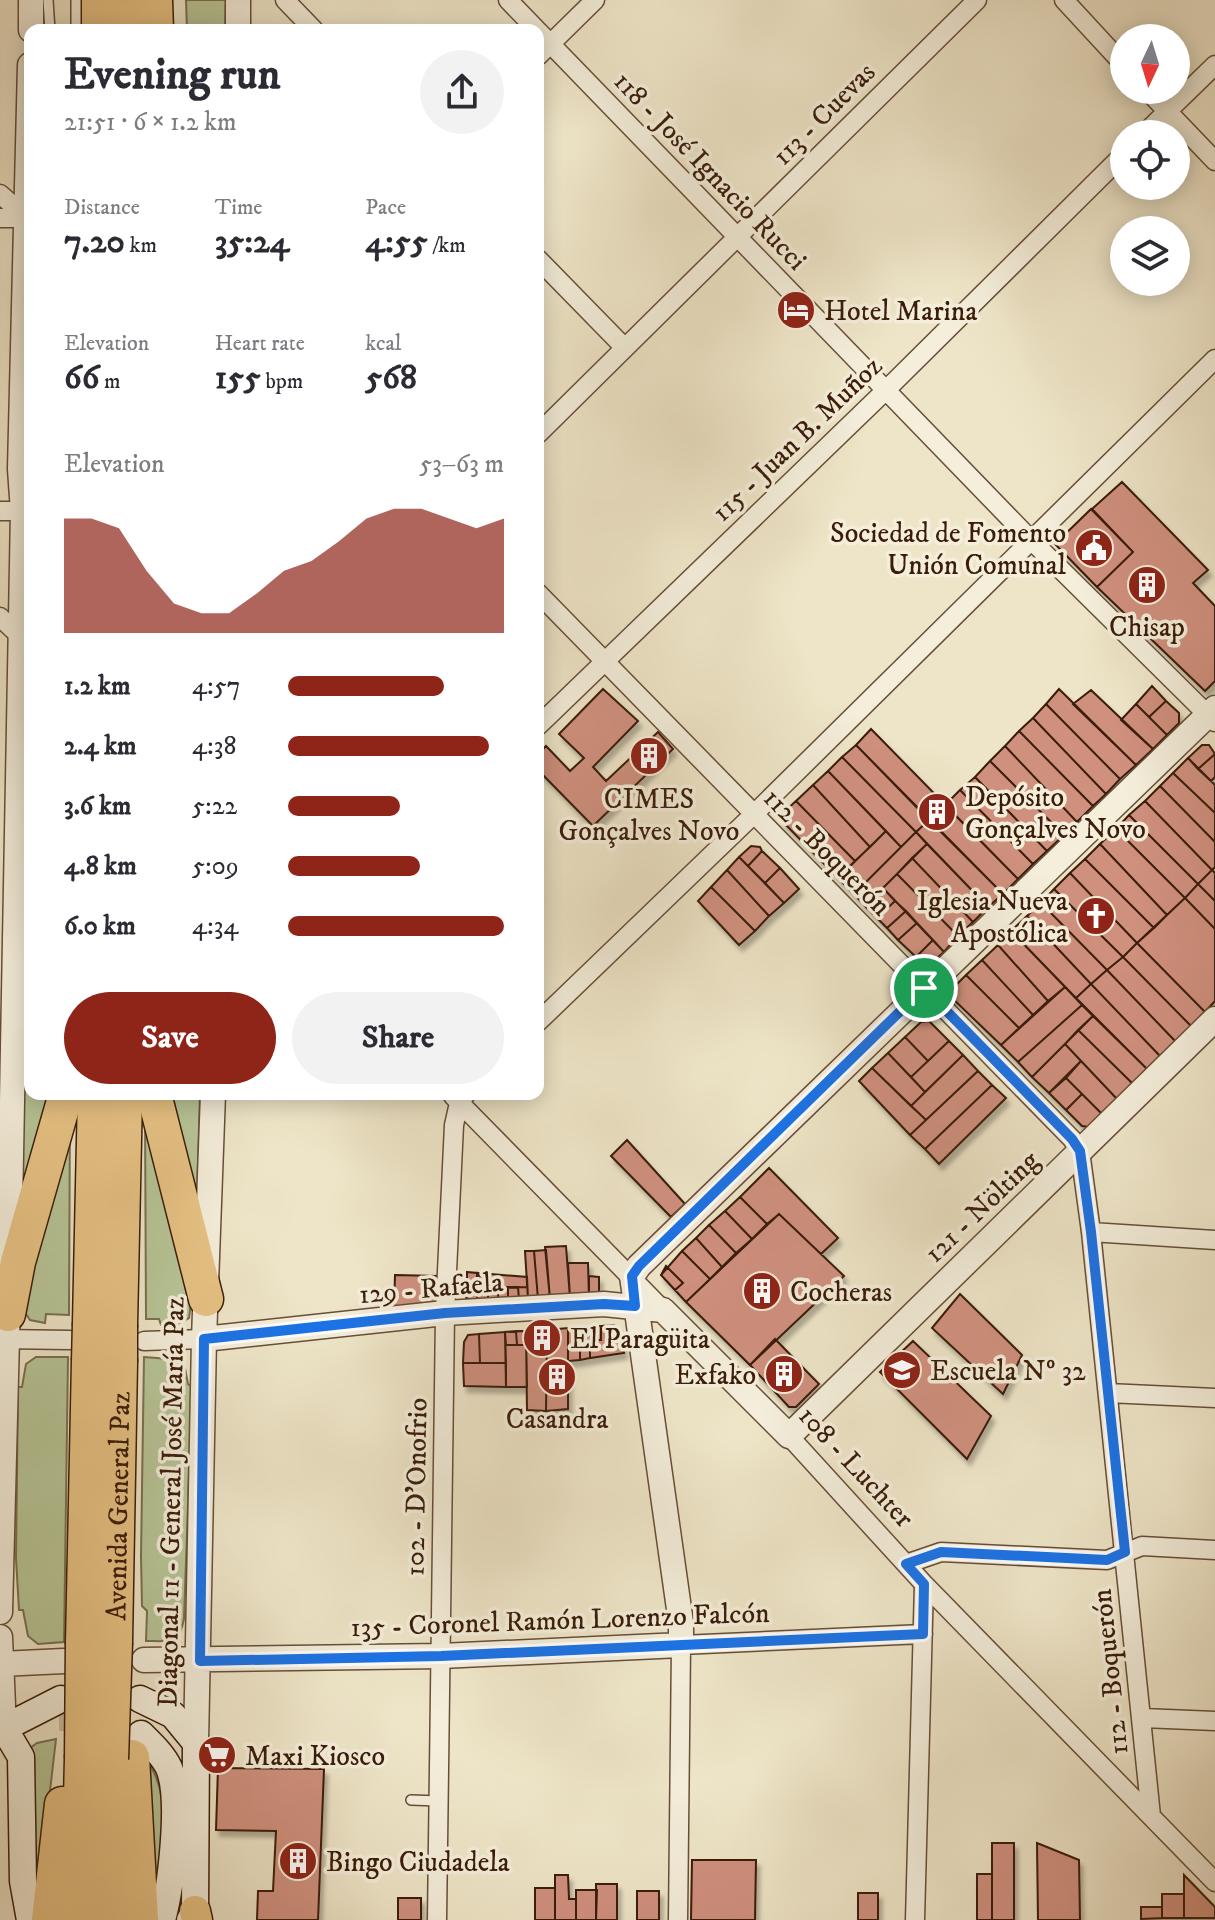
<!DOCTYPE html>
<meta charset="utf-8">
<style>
body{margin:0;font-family:"IM FELL DW Pica",serif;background:#f2f2f3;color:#2b2b33;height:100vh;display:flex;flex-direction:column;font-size:30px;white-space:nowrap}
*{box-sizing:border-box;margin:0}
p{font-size:26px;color:#7c7c81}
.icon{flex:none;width:44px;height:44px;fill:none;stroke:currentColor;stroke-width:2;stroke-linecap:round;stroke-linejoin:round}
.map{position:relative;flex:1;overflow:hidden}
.sheet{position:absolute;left:24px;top:24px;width:520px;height:1076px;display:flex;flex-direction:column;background:#fff;border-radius:16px;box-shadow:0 4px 20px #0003}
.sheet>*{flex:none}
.needle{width:52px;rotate:184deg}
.controls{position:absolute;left:1110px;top:24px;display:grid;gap:16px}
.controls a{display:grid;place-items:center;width:80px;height:80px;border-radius:50%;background:#fff;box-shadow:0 4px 20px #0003;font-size:40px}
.pin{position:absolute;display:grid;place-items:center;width:68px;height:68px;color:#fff;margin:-34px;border:4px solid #fff;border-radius:50%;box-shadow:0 2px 8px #0007}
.round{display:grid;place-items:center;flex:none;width:84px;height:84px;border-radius:42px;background:#f2f2f3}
.headline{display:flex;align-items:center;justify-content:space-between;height:136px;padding:0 40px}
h1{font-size:44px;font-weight:800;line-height:60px}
.metrics{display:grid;grid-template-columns:repeat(3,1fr);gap:12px;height:136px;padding:8px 40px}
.metrics div{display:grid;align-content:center}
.metrics b{font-size:34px;font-weight:800}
.metrics small{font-size:22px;font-weight:400}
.metrics p{font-size:22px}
.chart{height:224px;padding:16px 40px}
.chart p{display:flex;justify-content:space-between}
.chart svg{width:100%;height:144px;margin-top:8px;fill:#8f2418;opacity:.7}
.action{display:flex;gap:16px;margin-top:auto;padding:16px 40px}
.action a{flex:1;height:92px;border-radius:48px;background:#8f2418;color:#fff;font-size:32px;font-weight:800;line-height:92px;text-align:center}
.action a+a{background:#f2f2f3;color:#2b2b33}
ul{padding:0 40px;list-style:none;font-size:26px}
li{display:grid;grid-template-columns:128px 96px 1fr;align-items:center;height:60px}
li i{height:20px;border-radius:10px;background:#8f2418}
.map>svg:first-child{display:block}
</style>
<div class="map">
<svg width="1215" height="1920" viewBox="0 0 1215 1920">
<defs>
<filter id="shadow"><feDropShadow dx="3.5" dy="6" stdDeviation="2" flood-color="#0004"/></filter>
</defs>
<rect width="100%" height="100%" fill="#eee5c8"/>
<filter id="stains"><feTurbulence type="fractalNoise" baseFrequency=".0025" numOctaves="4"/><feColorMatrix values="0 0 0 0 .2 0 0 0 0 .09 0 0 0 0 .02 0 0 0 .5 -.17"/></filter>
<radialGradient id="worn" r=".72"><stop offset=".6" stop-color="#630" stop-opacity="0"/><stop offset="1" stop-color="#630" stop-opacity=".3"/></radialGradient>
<!-- green -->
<path fill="#b7c597" stroke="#787050" stroke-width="2" d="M186,0h40l-1,30h-38z
M30,886v208h26l-41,136z
M163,1094h37l-4,133z
M70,1105l-1,210 -23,-1 -1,9 -15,-3 -8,-12z
M145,1114l47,182 -3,22 -15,8 -13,-1 -2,-6h-13z
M36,1357h32l-4,285 -26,2 -10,-8 -5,-26h-4l-3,-52 2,-171h4l4,-23z
M144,1357l37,3 4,8 3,16 4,3 -8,232c-5,26 -15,22 -38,22l1,-30 -5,-5 -1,-50z
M56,1739l-21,181 -5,-172 7,-5z
M143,1756c35,38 17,115 9,162z"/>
<!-- building -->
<path fill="#cf907e" stroke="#3a1c08" stroke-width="2" filter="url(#shadow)" d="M1122,482l86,88 -15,13 22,23v75l-10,10 -108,-104 36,-35 -41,-43z
M1091,509l42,43 -36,35 -42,-43z
M1152,686l14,15 -17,16 -13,-13z
M603,689l35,32 -45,46 13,14 52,-49 15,17 -80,77 -55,-56v-16l8,-8 24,25 14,-13 -25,-24z
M1059,689l77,76 -16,14 -74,-75z
M1091,690l62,59 -17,16 -63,-61z
M1166,701l13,12v10l-12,12 -18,-18z
M1046,704l74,75 -14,15 -73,-76z
M1136,704l31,31 -14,14 -32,-29z
M1033,718l73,76 -13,12 -74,-75z
M871,729l147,150 -15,15 -147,-149z
M1019,731l74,75 -16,16 -72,-76z
M856,745l73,75 -13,12 -74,-75z
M1202,745h7l6,9 -17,15 -10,-11z
M1005,746l72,76 -13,13 -74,-74z
M1215,754v23l-4,4 -13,-12z
M842,757l74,75 -15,15 -73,-76z
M1188,758l27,27v28l-42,-40z
M990,761l74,74 -17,16 -72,-74z
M828,771l58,60 -16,16 -57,-62z
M1173,773l42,40v29l-55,-56z
M975,777l72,74 -14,13 -73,-74z
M813,785l57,62 -15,14 -59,-60z
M1160,786l55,56v25l-3,3 -67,-69z
M960,790l73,74 -15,15 -73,-74z
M796,801l59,60 -17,17 -56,-57 2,-9z
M1145,801l67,69 -14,14 -69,-69z
M1129,815l69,69 -13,14 -69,-69z
M929,820l74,74 -15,13 -72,-75z
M1116,829l69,69 -18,17 -67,-71z
M886,831l15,16 -47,47 -16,-16z
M916,832l11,12 -62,62 -11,-12z
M927,844l61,63 -15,15 -61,-64z
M1100,844l67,71 -13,13 -69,-69z
M751,846l9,1 2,4 -14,15 -9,-9z
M762,851l18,17 -15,15 -17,-17z
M739,857l45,46 -15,13 -42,-46z
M912,858l61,64 -15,14 -61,-62z
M1085,859l69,69 -17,15 -67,-70z
M780,868l19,21 -15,14 -19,-20z
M727,870l42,46 -14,15 -44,-44z
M1212,870l3,3v28l-17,-17z
M1070,873l67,70 -14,14 -69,-68z
M897,874l61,62 -14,16 -61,-64z
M1198,884l17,17v28l-30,-31z
M711,887l44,44 -16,14 -41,-44z
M883,888l12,13 -18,17 -12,-12z
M1054,889l69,68 -16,13 -66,-67z
M1185,898l30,31v72l-10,11 -68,-69z
M895,901l11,10 -19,17 -10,-10z
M1041,903l66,67 -16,14 -64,-68z
M906,911l11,12 -19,17 -11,-12z
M1027,916l64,68 -15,14 -65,-67z
M917,923l16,17 -17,17 -18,-17z
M1011,931l54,56 -17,14 -50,-56z
M933,940l11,12 -14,12 -8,-1 -6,-6z
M1137,943l68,69 -14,14 -68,-69z
M998,945l50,56 -15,14 -51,-55z
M1123,957l68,69 -15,16 -69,-72z
M982,960l51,55 -14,13 -53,-53z
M1107,970l69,72 -16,14 -69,-72z
M966,975l53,53 -18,17 -50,-48 -1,-6z
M1091,984l69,72 -13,13 -71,-71z
M1065,987l17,18 -64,57 -17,-17z
M1082,1005l11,11 -61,61 -14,-15z
M1093,1016l54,53 -14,15 -55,-54z
M929,1021l20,20 -21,20 -23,-24 16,-15z
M1078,1030l55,54 -16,15 -52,-55z
M905,1037l23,24 -17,16 -23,-24z
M949,1041l14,14 -38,37 -14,-15z
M1065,1044l16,17 -32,32 -17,-16z
M888,1053l37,39 -14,14 -39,-38z
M963,1055l15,16 -52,49 -15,-14z
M1081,1061l36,38 -15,15 -36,-36z
M872,1068l54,52 -16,15 -51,-54z
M978,1071l14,14 -67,64 -15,-14z
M1066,1078l16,16 -16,16 -17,-17z
M992,1085l14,13 -67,66 -14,-15z
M1082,1094l20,20 -13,13 -7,-1 -16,-16z
M627,1140l58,64 -14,13 -60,-61z
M769,1168l69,70 -17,16 -42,-40 -12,10 -27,-27z
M740,1197l27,27 -15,15 -27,-28z
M725,1211l27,28 -16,14 -27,-28z
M779,1214l65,62 -94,89 -64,-63z
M709,1225l27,28 -14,14 -26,-29z
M696,1238l26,29 -12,12 -28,-28z
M566,1246l4,52 -20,1 -5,-52z
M546,1250l4,49h-12l-4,-48z
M525,1251h9l4,48h-10z
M682,1251l28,28 -24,23 -25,-27z
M568,1263h20l1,35h-19z
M666,1266l17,17 -8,7 -14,-15z
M467,1272l60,5 1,22 -57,2 -5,-3z
M467,1272l10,1v15l-10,-1z
M478,1273l49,4v10l-39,1v-5h-6z
M395,1275l42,1 -1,28 -42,6z
M589,1276l10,1v22l-10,-1z
M467,1287l10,1v13l-11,-3z
M508,1287h10l1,13h-11z
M508,1287v13h-10v-12z
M477,1288h11v13h-11z
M960,1294l62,61 -19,39 -71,-66z
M614,1325l7,5 3,23 -34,5v-31z
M601,1326v14h-11v-13z
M590,1327v31l-10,2v-32z
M568,1328h12v32l-12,1z
M568,1328v81l-22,2 1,-81z
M547,1330l-1,81 -19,-1 -1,-79z
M547,1330v15h-10v-14z
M516,1331h10v14h-9z
M516,1331l1,14h-11l-1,-13z
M526,1331h11v14h-11z
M526,1331l1,56h-21l-1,-55z
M505,1332l1,31h-26l-1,-29z
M479,1334l1,29h-17l1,-21 4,-7z
M775,1339l44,45 -23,23h-7l-39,-42z
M913,1341l78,75 -24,43 -87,-87z
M463,1363h43v24l-42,-1z
M218,1768l106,1 -6,151h-61l1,-29h15l3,-60 -60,-1z
M992,1843h22v77h-22z
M1037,1843l42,17 1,60h-42z
M692,1860h64l-1,60h-64z
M977,1874h15v46h-15z
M555,1875h13l1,24h7v21h-21z
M1184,1875l31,32v11h-31z
M596,1884h21v36h-21z
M535,1888h20v32h-20z
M576,1890h21l-1,30h-20z
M637,1891h22v29h-22z
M858,1893h20v27h-20z
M1162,1894h22v24h-22z
M398,1898h23v22h-23z
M1141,1907h21v11l-21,1z"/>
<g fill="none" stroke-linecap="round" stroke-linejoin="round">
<!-- secondary-tunnel -->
<path stroke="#cabda2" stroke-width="26" stroke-dasharray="26 13" stroke-linecap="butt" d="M59,1718h42"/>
<defs>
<path id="service" d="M48,0l2,30
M76,30v-30
M411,1800l28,1"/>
<path id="minor" d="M285,0l29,30
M508,0l29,30
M1064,0l60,65
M538,31l493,509 184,182
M538,56l57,-56
M1147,90l68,71
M1144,134l71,-69
M0,194l27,24
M0,218h27
M538,259l86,88
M538,434l439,-434
M0,511h23
M538,593l534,546 8,12 11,81 60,584
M0,617l21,20
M538,726l348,-336 238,-236
M538,1022l215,-207 462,-456
M453,1096l210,214
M1091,1232l124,8
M0,1339l70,1
M144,1341l60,-2
M1108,1393l107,5
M789,1436l135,148 291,298
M906,1564l35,-12 166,8 35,-14 73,4
M1143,1718l72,3
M437,1920l8,-607 9,-188 5,-22 7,-9
M678,1920l3,-275 242,-11
M915,1920l9,-336"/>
<path id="tertiary" d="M31,30v-30
M238,30v-30
M9,1262l14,-751 -3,-42 10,-404
M204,1339l241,-26 159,-9 59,6 126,126 426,-417
M0,1612l8,-313
M0,1637l4,91
M144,1660l297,-4 240,-11v-22l-49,-347 7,-10 576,-558
M0,1664l64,-3
M196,1743l8,-404 9,-245"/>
<path id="secondary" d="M140,1699l33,16 23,28 -1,168 -5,9
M4,1728l17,29 2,124 7,39
M4,1728l57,-29
M141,1734c10,10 22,21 28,34 13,32 2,119 -7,152"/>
<path id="primary" d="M195,1911l2,9"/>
<g id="motorway">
<path d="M99,0v30"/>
<path d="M124,0l1,30"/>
<path d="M155,0l1,30"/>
<path d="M154,1094l52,205"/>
<path d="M8,1314l10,-52 48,-168"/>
<path d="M90,1323l5,-229"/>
<path d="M120,1325l5,-231"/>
<path id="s1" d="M115,1642l5,-280"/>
<path d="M83,1643l6,-282"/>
<path d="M132,1757l9,163"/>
<path d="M49,1920l13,-116"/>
<path d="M78,1920l4,-162"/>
<path d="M109,1920l2,-161"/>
</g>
</defs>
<!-- service casing -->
<use href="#service" stroke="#674e38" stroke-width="12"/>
<!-- minor casing -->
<use href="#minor" stroke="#674e38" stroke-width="21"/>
<!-- tertiary casing -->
<use href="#tertiary" stroke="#674e38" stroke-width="27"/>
<!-- secondary casing -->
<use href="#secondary" stroke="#3a1c08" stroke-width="29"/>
<!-- primary casing -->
<use href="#primary" stroke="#3a1c08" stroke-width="33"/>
<!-- motorway casing -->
<use href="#motorway" stroke="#3a1c08" stroke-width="37"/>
<!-- service -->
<use href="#service" stroke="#f4eedb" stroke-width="9"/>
<!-- minor -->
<use href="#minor" stroke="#f4eedb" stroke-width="18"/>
<!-- tertiary -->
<use href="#tertiary" stroke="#f4eedb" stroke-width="24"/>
<!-- secondary -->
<use href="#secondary" stroke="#f4eedb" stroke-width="26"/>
<!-- primary -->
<use href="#primary" stroke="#e7c284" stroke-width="30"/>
<!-- motorway -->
<use href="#motorway" stroke="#e7c284" stroke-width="34"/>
<defs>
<path id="motorway-bridge" d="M89,1361l1,-38
M120,1362v-37
M82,1758l1,-115
M111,1759l4,-117"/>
</defs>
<!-- motorway-bridge casing -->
<use href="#motorway-bridge" stroke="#3a1c08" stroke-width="37" stroke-linecap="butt"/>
<!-- motorway-bridge -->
<use href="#motorway-bridge" stroke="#e7c284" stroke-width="34"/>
</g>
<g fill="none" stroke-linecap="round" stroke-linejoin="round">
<defs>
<path id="route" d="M924,988l148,151 8,12 11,81 34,320 -18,8 -166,-8 -35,12 18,20 -1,50 -482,22 -241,5 4,-322 241,-26 159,-9 31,2 -3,-30 7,-10z"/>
</defs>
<!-- route casing -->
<use href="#route" stroke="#fff" stroke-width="16"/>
<!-- route -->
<use href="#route" stroke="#1a73e8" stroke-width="10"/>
</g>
<!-- icons -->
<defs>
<symbol id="hotel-disc" viewBox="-11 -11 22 22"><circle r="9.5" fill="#8f2418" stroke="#f4eedb"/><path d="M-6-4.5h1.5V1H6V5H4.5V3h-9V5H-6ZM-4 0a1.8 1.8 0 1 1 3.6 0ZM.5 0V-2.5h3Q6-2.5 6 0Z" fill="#fff"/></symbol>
<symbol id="civic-disc" viewBox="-11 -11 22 22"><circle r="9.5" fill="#8f2418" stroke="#f4eedb"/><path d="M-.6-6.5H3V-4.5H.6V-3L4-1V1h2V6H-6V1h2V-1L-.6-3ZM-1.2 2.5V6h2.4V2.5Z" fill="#fff"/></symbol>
<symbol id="building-disc" viewBox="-11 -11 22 22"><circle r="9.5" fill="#8f2418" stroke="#f4eedb"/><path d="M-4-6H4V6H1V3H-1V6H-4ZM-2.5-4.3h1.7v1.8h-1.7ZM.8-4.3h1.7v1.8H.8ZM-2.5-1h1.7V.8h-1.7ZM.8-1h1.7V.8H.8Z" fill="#fff"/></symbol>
<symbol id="church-disc" viewBox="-11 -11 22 22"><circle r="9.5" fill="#8f2418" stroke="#f4eedb"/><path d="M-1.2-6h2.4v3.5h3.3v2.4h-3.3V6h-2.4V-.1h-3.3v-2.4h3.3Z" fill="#fff"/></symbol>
<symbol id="school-disc" viewBox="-11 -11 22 22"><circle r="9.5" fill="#8f2418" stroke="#f4eedb"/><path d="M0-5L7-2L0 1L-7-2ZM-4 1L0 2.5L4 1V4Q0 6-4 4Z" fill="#fff"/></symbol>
<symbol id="supermarket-disc" viewBox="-11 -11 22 22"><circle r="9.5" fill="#8f2418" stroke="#f4eedb"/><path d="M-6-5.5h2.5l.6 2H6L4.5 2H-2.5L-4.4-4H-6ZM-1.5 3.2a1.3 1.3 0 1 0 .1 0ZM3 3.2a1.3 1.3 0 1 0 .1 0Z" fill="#fff"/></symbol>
</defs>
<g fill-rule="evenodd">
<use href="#hotel-disc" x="774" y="288" width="44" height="44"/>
<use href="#civic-disc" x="1072" y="526" width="44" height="44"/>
<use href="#building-disc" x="1125" y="563" width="44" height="44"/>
<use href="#building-disc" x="627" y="734" width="44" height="44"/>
<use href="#building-disc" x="915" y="790" width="44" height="44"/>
<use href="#church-disc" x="1074" y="894" width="44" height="44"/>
<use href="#building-disc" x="740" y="1269" width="44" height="44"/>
<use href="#building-disc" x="520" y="1316" width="44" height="44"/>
<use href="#school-disc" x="880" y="1348" width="44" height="44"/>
<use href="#building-disc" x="762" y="1352" width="44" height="44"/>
<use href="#building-disc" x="535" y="1355" width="44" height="44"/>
<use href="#supermarket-disc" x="195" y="1733" width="44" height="44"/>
<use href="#building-disc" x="276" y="1839" width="44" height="44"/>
</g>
<g text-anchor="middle" stroke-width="7" stroke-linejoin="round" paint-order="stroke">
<!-- street labels -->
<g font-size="28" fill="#3a1c08" stroke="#f4eedb">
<text transform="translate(823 113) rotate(-45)" y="10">113 - Cuevas</text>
<text transform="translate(711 170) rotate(46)" y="10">118 - José Ignacio Rucci</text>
<text transform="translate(796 438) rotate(-44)" y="10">115 - Juan B. Muñoz</text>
<text transform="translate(828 851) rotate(45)" y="10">112 - Boquerón</text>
<text transform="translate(981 1206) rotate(-44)" y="10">121 - Nölting</text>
<text transform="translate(431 1287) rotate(-5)" y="10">129 - Rafaela</text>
<text transform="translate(857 1466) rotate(47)" y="10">108 - Luchter</text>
<text transform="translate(415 1487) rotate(-89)" y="10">102 - D'Onofrio</text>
<text transform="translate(170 1502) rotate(-89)" y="10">Diagonal 11 - General José María Paz</text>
<text dy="10" stroke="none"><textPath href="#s1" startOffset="136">Avenida General Paz</textPath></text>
<text transform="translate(560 1619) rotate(-2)" y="10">135 - Coronel Ramón Lorenzo Falcón</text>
<text transform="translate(1109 1672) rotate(-96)" y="10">112 - Boquerón</text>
</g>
<!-- poi labels -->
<g font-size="28" fill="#3a1c08" stroke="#f4eedb" text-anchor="start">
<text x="824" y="320">Hotel Marina</text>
<text x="1066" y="542" text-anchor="end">Sociedad de Fomento<tspan x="1066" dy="32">Unión Comunal</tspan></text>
<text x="1147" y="636" text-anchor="middle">Chisap</text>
<text x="965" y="806">Depósito<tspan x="965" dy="32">Gonçalves Novo</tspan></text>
<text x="649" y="808" text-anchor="middle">CIMES<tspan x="649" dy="32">Gonçalves Novo</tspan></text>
<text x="1068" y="910" text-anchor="end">Iglesia Nueva<tspan x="1068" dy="32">Apostólica</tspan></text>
<text x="790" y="1301">Cocheras</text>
<text x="570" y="1348">El Paragüita</text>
<text x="930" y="1380">Escuela Nº 32</text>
<text x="756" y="1384" text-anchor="end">Exfako</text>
<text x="557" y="1428" text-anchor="middle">Casandra</text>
<text x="245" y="1765">Maxi Kiosco</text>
<text x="326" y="1871">Bingo Ciudadela</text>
</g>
</g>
<rect width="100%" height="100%" filter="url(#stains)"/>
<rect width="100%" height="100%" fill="url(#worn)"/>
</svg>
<div class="controls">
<a><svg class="needle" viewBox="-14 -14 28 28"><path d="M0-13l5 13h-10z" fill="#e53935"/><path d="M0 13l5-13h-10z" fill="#7c7c81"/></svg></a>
<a><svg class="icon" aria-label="locate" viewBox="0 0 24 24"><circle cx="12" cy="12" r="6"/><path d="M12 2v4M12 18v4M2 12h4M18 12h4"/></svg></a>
<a><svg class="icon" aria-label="layers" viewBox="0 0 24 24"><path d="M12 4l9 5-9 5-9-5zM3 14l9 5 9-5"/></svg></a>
</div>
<div class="pin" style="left:924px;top:988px;background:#1e9e55"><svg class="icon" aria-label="arrive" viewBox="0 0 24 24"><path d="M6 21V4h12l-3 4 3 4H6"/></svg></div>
<section class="sheet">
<div class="headline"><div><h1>Evening run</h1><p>21:51 · 6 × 1.2 km</p></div><a class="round"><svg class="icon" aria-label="share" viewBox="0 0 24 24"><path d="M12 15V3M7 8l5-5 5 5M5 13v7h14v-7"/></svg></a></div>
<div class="metrics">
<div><p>Distance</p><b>7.20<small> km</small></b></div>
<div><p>Time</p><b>35:24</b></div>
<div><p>Pace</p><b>4:55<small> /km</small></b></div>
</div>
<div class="metrics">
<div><p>Elevation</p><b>66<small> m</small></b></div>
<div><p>Heart rate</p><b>155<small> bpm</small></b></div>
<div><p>kcal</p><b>568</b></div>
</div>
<div class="chart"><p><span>Elevation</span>53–63 m</p>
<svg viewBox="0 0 160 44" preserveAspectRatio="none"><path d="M0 44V9L10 9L20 12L30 25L40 35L50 38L60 38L70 32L80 25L90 22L100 16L110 9L120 6L130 6L140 9L150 12L160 9V44z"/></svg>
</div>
<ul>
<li><b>1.2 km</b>4:57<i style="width:72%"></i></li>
<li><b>2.4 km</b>4:38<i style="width:93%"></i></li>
<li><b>3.6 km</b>5:22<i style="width:52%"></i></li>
<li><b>4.8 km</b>5:09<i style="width:61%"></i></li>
<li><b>6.0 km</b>4:34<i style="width:100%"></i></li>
</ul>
<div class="action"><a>Save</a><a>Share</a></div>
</section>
</div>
